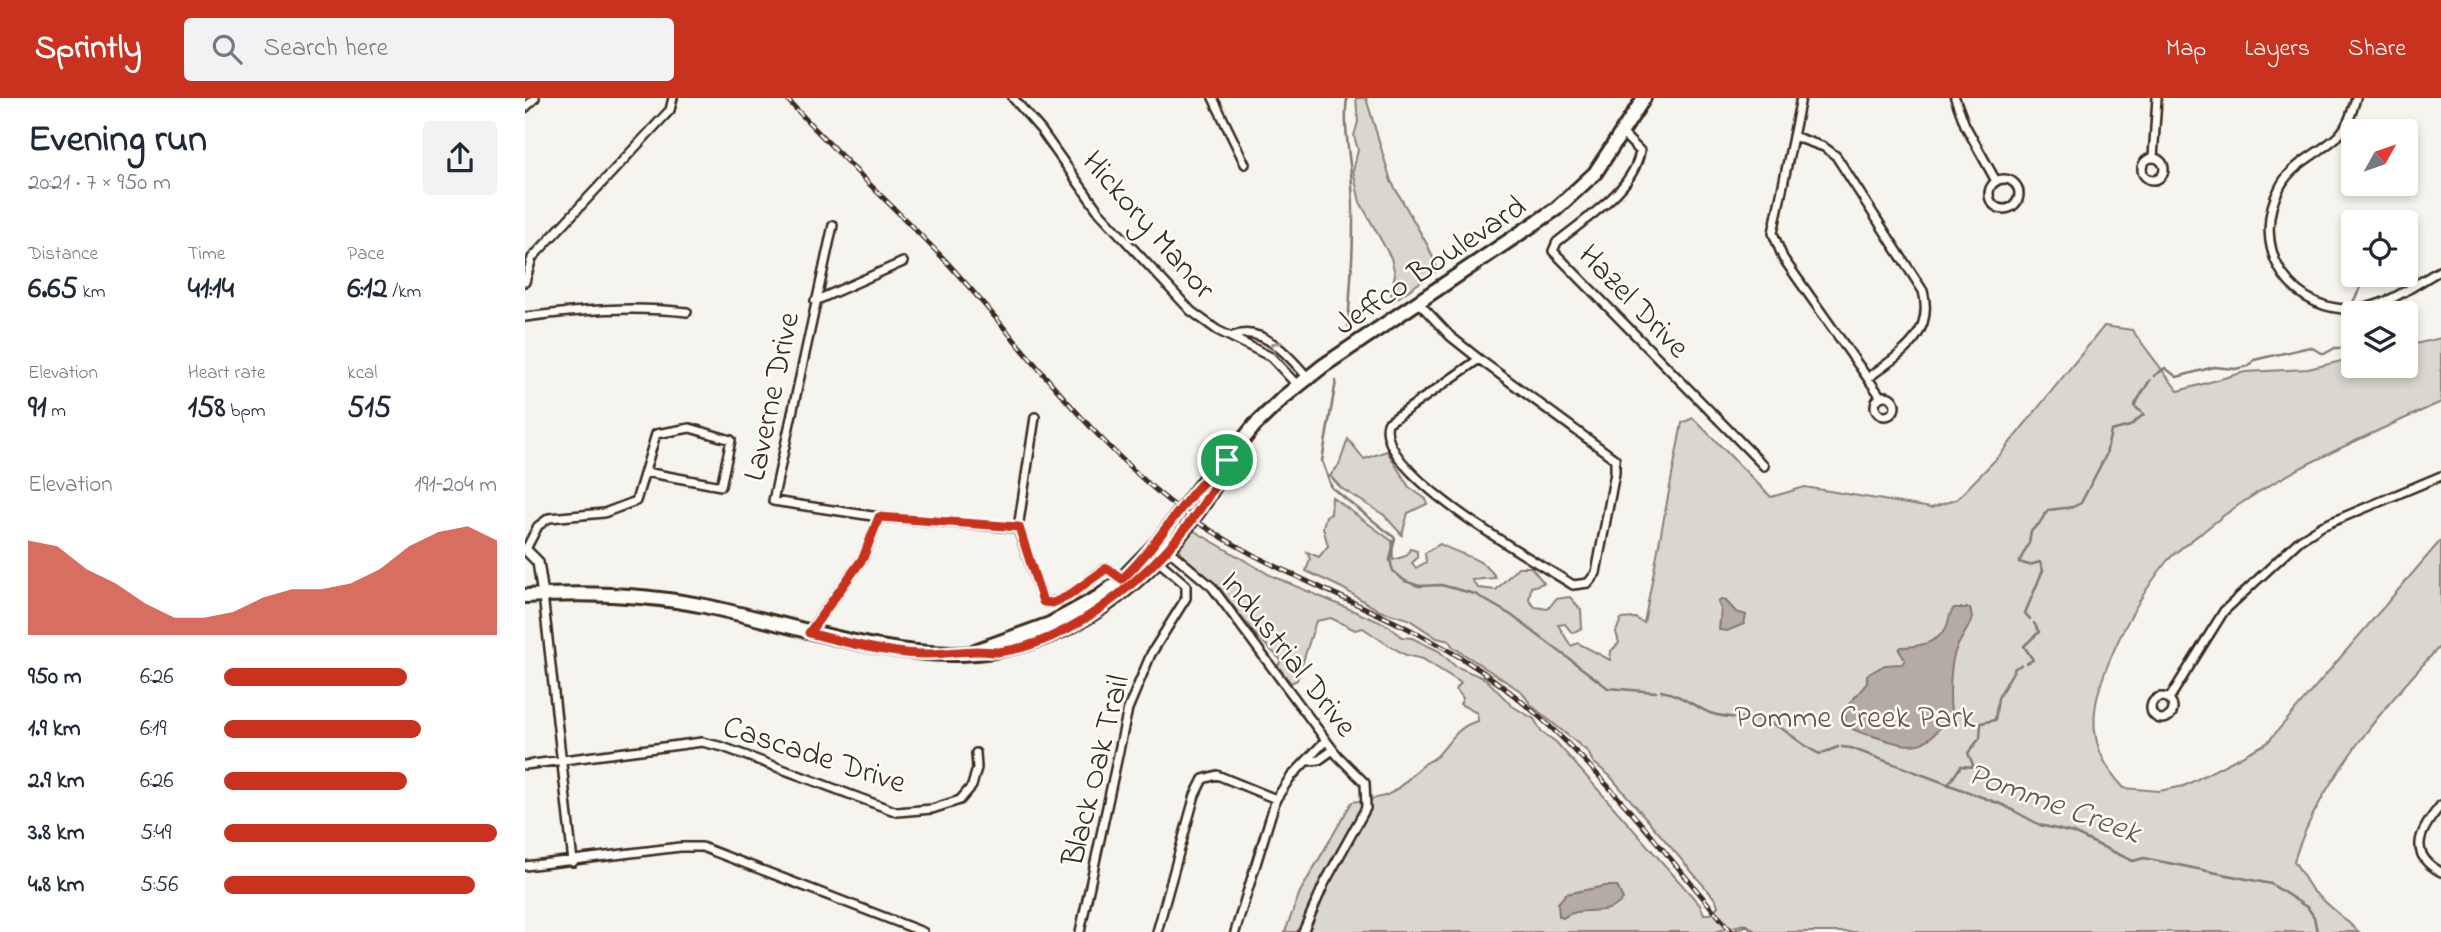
<!DOCTYPE html>
<meta charset="utf-8">
<style>
body{margin:0;font-family:"Indie Flower",sans-serif;background:#f2f2f3;color:#1f2937;height:100vh;display:flex;flex-direction:column;font-size:26px;white-space:nowrap}
*{box-sizing:border-box;margin:0}
p{font-size:23px;color:#747a83}
.icon{flex:none;width:38px;height:38px;fill:none;stroke:currentColor;stroke-width:2;stroke-linecap:round;stroke-linejoin:round}
.map{position:relative;flex:1;overflow:hidden}
.sheet{display:flex;flex-direction:column;background:#fff;width:525px}
.sheet>*{flex:none}
.needle{width:46px;rotate:50deg}
.buttons{position:absolute;left:1816px;top:21px;display:grid;gap:14px}
.buttons a{display:grid;place-items:center;width:77px;height:77px;border-radius:7px;background:#fff;box-shadow:0 4px 10px #0003;font-size:35px}
.pin{position:absolute;display:grid;place-items:center;width:60px;height:60px;color:#fff;margin:-30px;border:4px solid #fff;border-radius:50%;box-shadow:0 2px 7px #0007}
.round{display:grid;place-items:center;flex:none;width:74px;height:74px;border-radius:7px;background:#f2f2f3}
.headline{display:flex;align-items:center;justify-content:space-between;height:119px;padding:0 28px}
h1{font-size:38px;font-weight:700;line-height:52px}
.stats{display:grid;grid-template-columns:repeat(3,1fr);gap:10px;height:119px;padding:7px 28px}
.stats div{display:grid;align-content:center}
.stats b{font-size:30px;font-weight:700}
.stats small{font-size:19px;font-weight:400}
.stats p{font-size:19px}
.chart{height:196px;padding:14px 28px}
.chart p{display:flex;justify-content:space-between}
.chart svg{width:100%;height:126px;margin-top:7px;fill:#c8321e;opacity:.7}
ul{padding:0 28px;list-style:none;font-size:23px}
li{display:grid;grid-template-columns:112px 84px 1fr;align-items:center;height:52px}
li i{height:18px;border-radius:9px;background:#c8321e}
header{display:flex;align-items:center;gap:42px;box-sizing:border-box;height:98px;padding:0 35px;background:#c8321e;color:#fff}
header strong{font-size:33px}
nav{display:flex;gap:38px;margin-inline-start:auto;font-size:24px}
.search{width:490px;height:63px;background:#f2f2f3;display:flex;align-items:center;gap:18px;box-sizing:border-box;padding:0 24px;border-radius:7px;color:#747a83;font-size:26px}
main{display:flex;flex:1;min-height:0}
.map>svg:first-child{display:block}
</style>
<header>
<strong>Sprintly</strong>
<div class="search"><svg class="icon" aria-label="search" viewBox="0 0 24 24"><circle cx="10" cy="10" r="6"/><path d="M15 15l6 6"/></svg>Search here</div>
<nav><a>Map</a><a>Layers</a><a>Share</a></nav>
</header>
<main>
<section class="sheet">
<div class="headline"><div><h1>Evening run</h1><p>20:21 · 7 × 950 m</p></div><a class="round"><svg class="icon" aria-label="share" viewBox="0 0 24 24"><path d="M12 15V3M7 8l5-5 5 5M5 13v7h14v-7"/></svg></a></div>
<div class="stats">
<div><p>Distance</p><b>6.65<small> km</small></b></div>
<div><p>Time</p><b>41:14</b></div>
<div><p>Pace</p><b>6:12<small> /km</small></b></div>
</div>
<div class="stats">
<div><p>Elevation</p><b>91<small> m</small></b></div>
<div><p>Heart rate</p><b>158<small> bpm</small></b></div>
<div><p>kcal</p><b>515</b></div>
</div>
<div class="chart"><p><span>Elevation</span>191–204 m</p>
<svg viewBox="0 0 160 44" preserveAspectRatio="none"><path d="M0 44V11L10 13L20 21L30 26L40 33L50 38L60 38L70 36L80 31L90 28L100 28L110 26L120 21L130 13L140 8L150 6L160 11V44z"/></svg>
</div>
<ul>
<li><b>950 m</b>6:26<i style="width:67%"></i></li>
<li><b>1.9 km</b>6:19<i style="width:72%"></i></li>
<li><b>2.9 km</b>6:26<i style="width:67%"></i></li>
<li><b>3.8 km</b>5:49<i style="width:100%"></i></li>
<li><b>4.8 km</b>5:56<i style="width:92%"></i></li>
</ul>
</section>
<div class="map">
<svg width="1916" height="834" viewBox="0 0 1916 834">
<rect width="100%" height="100%" fill="#f5f4ee"/>
<filter id="ink" filterUnits="userSpaceOnUse"><feTurbulence type="fractalNoise" baseFrequency=".0143" numOctaves="2"/><feDisplacementMap in="SourceGraphic" scale="14" xChannelSelector="R" yChannelSelector="G"/><feConvolveMatrix kernelMatrix="1 2 1 2 8 2 1 2 1" color-interpolation-filters="sRGB"/></filter>
<g filter="url(#ink)">
<!-- green -->
<path fill="#dad6d0" stroke="#8a8077" stroke-width="2" d="M831,0h10l25,83 37,65 10,24 -45,31 -2,-8 4,-19 -4,-16 -31,-56 -7,-31 5,-21 -4,-14 4,-14z
M1579,228l28,4 46,61 67,-19 63,-3 46,-11v8h52v-20l35,-8v64c-82,38 -167,71 -237,129 -12,9 -27,19 -37,30 -26,33 -45,68 -60,106 -19,47 -19,83 17,121l35,3 25,-5 83,-43 174,-203v105c-54,58 -124,140 -147,216l18,29 47,42h-602l-13,-8 -29,8h-430l15,-40 52,-90c45,-5 40,-9 71,-37 5,-4 10,-5 14,-9 14,-15 20,-30 41,-35l-1,-8 -17,-9 3,-6 -7,-9 5,-6 -38,-24 -17,-4 -18,-10 -25,-17 -8,2 -24,-12 -15,3 -19,59 -6,3 -13,-17 3,-6 -27,-27 -37,-48 -36,-31 -2,-6 12,-19 79,46 119,51 13,11 10,1 27,13 16,15 31,13 26,27 22,13 8,13 14,10 144,163 4,9h7l7,-8 -2,-6 -106,-124 -17,-14 -5,-10 -56,-46 -10,-14 -69,-45 -4,-6 -12,-3 -29,-19 -28,-8 -38,-23 -36,-17 4,-12 -3,-7 12,5 9,-11 -5,-19 3,-11 5,-2 1,-17 60,44 1,19 13,-4 4,-7 7,2v7l-5,5 4,5 10,-6 -1,-9 15,-9c21,12 42,12 56,34l-24,2 6,8 18,2 22,-23h13l13,16 -13,4 -2,13 6,7 13,2 8,-10 14,-2 11,13 1,18 -10,5 -7,-9 -7,1 13,21 7,-3 32,17 1,-9 8,-8 -3,-11 5,-13 14,-1 9,5 38,-200 11,-5 78,79 34,-10 126,21 26,-9 43,-44z
M823,341l16,20 23,-8 22,36 17,12 1,5 -19,9 -6,22 -18,-20 -43,-27 -11,-12 9,-11z"/>
<!-- water -->
<path fill="#b4aca4" stroke="#84786e" stroke-width="2" d="M1196,502l5,1 10,11 10,3 -2,9 -17,7 -8,-1 2,-21 -3,-7z
M1429,510h16l2,10c-4,13 -13,22 -17,34 -5,13 -6,46 -4,60 -25,38 -34,38 -75,25 -11,-4 -20,-4 -30,-13l-1,-15 22,-26v-8l18,-10 17,-1 3,-4 -6,-10 2,-3c17,0 36,-4 45,-19 4,-8 2,-13 8,-20z
M1080,788h12l6,13c-16,21 -41,4 -60,19l-4,-2 -1,-13 8,-9z"/>
<g fill="none" stroke-linecap="round" stroke-linejoin="round">
<!-- stream -->
<path stroke="#84786e" stroke-width="2.5" d="M822,0c-4,29 3,57 5,87 3,46 -1,94 -4,141
M1881,169l8,-1
M1828,204l14,-27
M1828,215l1,4
M1629,278l11,-8 12,9 37,-10 21,2 14,-3 5,-6 56,-13 14,7 11,-6h10l9,-8
M811,283l-14,80 10,27 63,50 -5,22 3,11 12,10 14,5 22,-1 34,9 36,21 97,73 48,4
M1505,521l-5,-6 18,-43 -3,-8 -11,3 -10,-3 10,-19 2,-12 8,-7 9,-14 25,-3 8,-4 25,-48 5,-24 19,-5 14,-12 -10,-8 16,-26
M1502,565l6,-3 -9,-14 15,-14 -5,-9
M1136,593c19,3 32,15 49,22 20,7 36,3 54,8 23,6 36,25 56,33l18,-7
M1317,649l9,1 152,57 37,20 33,8 60,28 11,-3 127,26 37,24 6,9 3,15
M1423,687l13,-19 13,1 -6,-14 12,-15 1,-15 14,-3 3,-22 17,-30 6,-3
M1206,834l16,-7 8,7"/>
<defs>
<path id="minor" d="M488,0l28,32 58,82 92,99 26,19 54,27 27,29
M688,0l32,66
M1276,0l-28,135 10,25 98,139
M1430,0l10,27 31,56
M1831,0c-4,14 -8,28 -18,38 -18,17 -45,27 -57,49 -35,63 12,134 83,123 28,-5 53,-25 77,-38
M0,10l10,-10
M1098,36l17,17c-6,39 -54,67 -83,91l-4,9 211,215
M1268,38l31,11 12,9 87,135c12,45 -24,63 -55,87
M1628,60l4,-60
M1617 71a11 11 0 1 1 22 0a11 11 0 1 1-22 0Z
M1464 96a15 15 0 1 1 30 0a15 15 0 1 1-30 0Z
M308,127l-60,276 106,16 139,11
M0,184l7,-24 138,-148 3,-12
M290,203l88,-39
M894,205l31,33 29,23
M0,219c55,-7 106,-11 162,-5
M708,238c30,-12 58,22 75,42
M954,261l136,100v14l-19,100 -8,10 -15,2c-39,-25 -199,-112 -185,-162z
M1350 308a10 10 0 1 1 20 0a10 10 0 1 1-20 0Z
M510,319l-17,111 25,74c25,3 43,-22 64,-34l15,11
M1,451l12,-23 11,-8 55,-5 32,-12 20,-67 34,-6 41,12 -10,46 -76,-14
M642,451l45,38 125,168 28,28 1,25 -42,76 -21,48
M18,497l30,267
M284,534l54,-74 16,-41
M1626 610a11 11 0 1 1 22 0a11 11 0 1 1-22 0Z
M1644,601l55,-88 76,-71 22,-14 119,-50
M783,663l11,-1 14,-10
M0,667l177,-23 21,5 174,65 35,-3 28,-9 12,-14 5,-18 -1,-15
M1916,707c-19,23 -36,48 0,67
M0,768l155,-19h22l221,85
M555,834l48,-223 23,-55 35,-56v-13l-29,-25
M632,834l38,-137 8,-16 14,-4 59,24
M710,834l41,-133 14,-21 36,-38"/>
<path id="tertiary" d="M0,451l13,13 5,33"/>
<path id="primary" d="M0,498c61,-4 120,-2 180,10 162,35 293,101 436,-30 33,-30 68,-73 85,-114
M450,553l75,-27 49,-27 23,-18 37,-38 50,-67 18,-14 27,-34 30,-29 39,-31 233,-157 39,-36 49,-75"/>
</defs>
<!-- minor casing -->
<use href="#minor" stroke="#3b2a1e" stroke-width="12"/>
<!-- tertiary casing -->
<use href="#tertiary" stroke="#3b2a1e" stroke-width="14"/>
<!-- primary casing -->
<use href="#primary" stroke="#3b2a1e" stroke-width="18"/>
<!-- minor -->
<use href="#minor" stroke="#fdfcf7" stroke-width="7"/>
<!-- tertiary -->
<use href="#tertiary" stroke="#fdfcf7" stroke-width="9"/>
<!-- primary -->
<use href="#primary" stroke="#fdfcf7" stroke-width="12"/>
<defs>
<path id="rail" d="M261,0c50,55 105,106 157,160 75,81 140,174 227,244 88,69 199,99 293,157 106,65 189,180 269,273"/>
</defs>
<!-- rail casing -->
<use href="#rail" stroke="#3b2a1e" stroke-width="5"/>
<!-- rail -->
<use href="#rail" stroke="#fdfcf7" stroke-width="2.5" stroke-dasharray="8" stroke-linecap="butt"/>
</g>
<!-- one-way arrows -->
<defs><path id="oneway-chevron" d="M-2-3.5L2.5 0L-2 3.5" fill="none" stroke-width="1.6" stroke-linecap="round" stroke-linejoin="round" transform="scale(1.75)"/></defs>
<use stroke="#9c938a" href="#oneway-chevron" transform="translate(750 248) rotate(-148)"/>
</g>
<g fill="none" stroke-linecap="round" stroke-linejoin="round" filter="url(#ink)">
<defs>
<path id="route" d="M702,362c-31,78 -141,183 -229,192 -7,0 -14,-1 -21,-1 -19,0 -39,4 -58,3 -38,-2 -74,-12 -110,-21l54,-75 16,-41 140,10 24,75 10,1 15,-7 39,-28 15,11c39,-36 63,-87 105,-119z"/>
</defs>
<!-- route casing -->
<use href="#route" stroke="#fff" stroke-width="14"/>
<!-- route -->
<use href="#route" stroke="#c8321e" stroke-width="9"/>
</g>
<g text-anchor="middle" stroke-width="5" stroke-linejoin="round" paint-order="stroke">
<!-- street labels -->
<g font-size="32" fill="#3b2a1e" stroke="#fdfcf7">
<text transform="translate(625 126) rotate(49)" y="11">Hickory Manor</text>
<text transform="translate(904 166) rotate(-34)" y="11">Jeffco Boulevard</text>
<text transform="translate(1110 202) rotate(46)" y="11">Hazel Drive</text>
<text transform="translate(245 298) rotate(-78)" y="11">Laverne Drive</text>
<text transform="translate(765 555) rotate(52)" y="11">Industrial Drive</text>
<text transform="translate(290 655) rotate(18)" y="11">Cascade Drive</text>
<text transform="translate(569 672) rotate(-76)" y="11">Black Oak Trail</text>
</g>
<!-- park labels -->
<g font-size="32" fill="#63554a" stroke="#fdfcf7">
<text x="1330" y="629">Pomme Creek Park</text>
</g>
<!-- water labels -->
<g font-size="33" font-style="italic" fill="#65584d" stroke="#fdfcf7">
<text transform="translate(1530 703) rotate(20)" y="12">Pomme Creek</text>
</g>
</g>
</svg>
<div class="buttons">
<a><svg class="needle" viewBox="-14 -14 28 28"><path d="M0-13l5 13h-10z" fill="#e53935"/><path d="M0 13l5-13h-10z" fill="#747a83"/></svg></a>
<a><svg class="icon" aria-label="locate" viewBox="0 0 24 24"><circle cx="12" cy="12" r="6"/><path d="M12 2v4M12 18v4M2 12h4M18 12h4"/></svg></a>
<a><svg class="icon" aria-label="layers" viewBox="0 0 24 24"><path d="M12 4l9 5-9 5-9-5zM3 14l9 5 9-5"/></svg></a>
</div>
<div class="pin" style="left:702px;top:362px;background:#1e9e55"><svg class="icon" aria-label="arrive" viewBox="0 0 24 24"><path d="M6 21V4h12l-3 4 3 4H6"/></svg></div>
</div>
</main>
